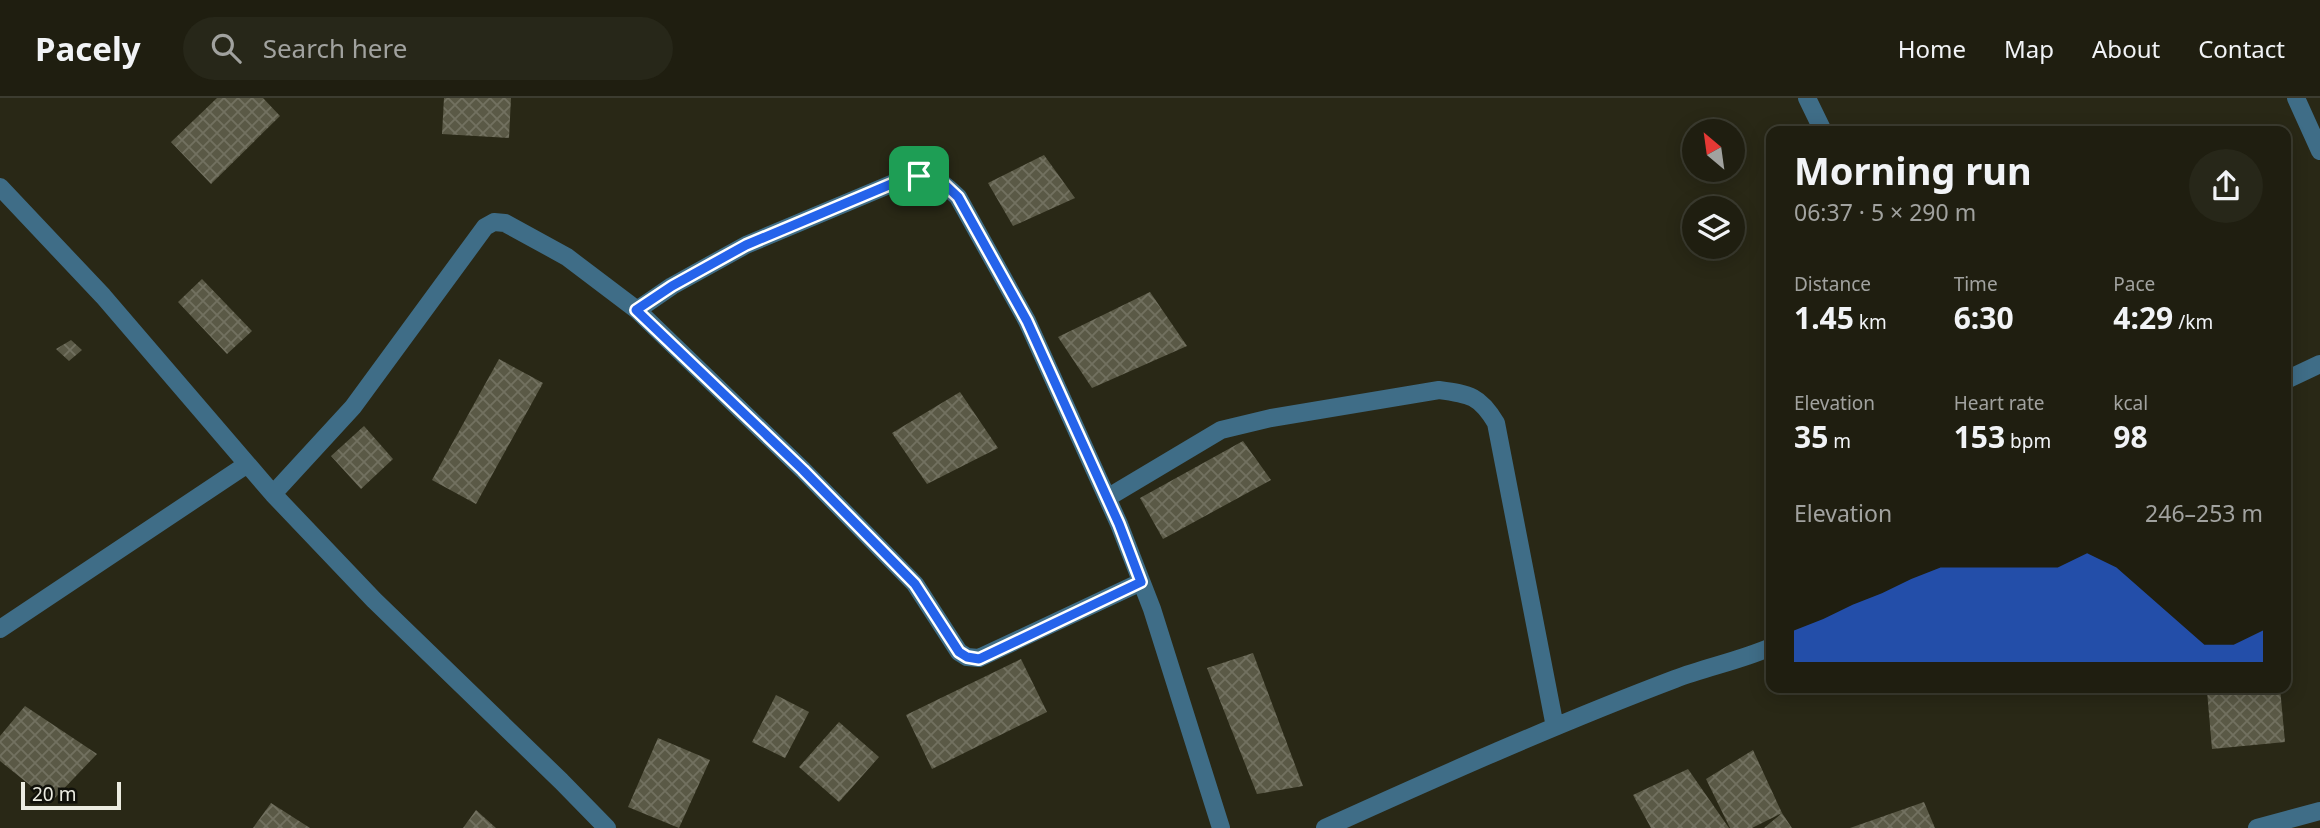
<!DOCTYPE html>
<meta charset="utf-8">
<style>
body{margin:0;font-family:"Noto Sans",sans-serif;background:#272719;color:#f1f3f6;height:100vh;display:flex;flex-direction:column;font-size:26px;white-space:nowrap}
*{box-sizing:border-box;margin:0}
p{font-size:23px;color:#a1a29f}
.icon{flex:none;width:38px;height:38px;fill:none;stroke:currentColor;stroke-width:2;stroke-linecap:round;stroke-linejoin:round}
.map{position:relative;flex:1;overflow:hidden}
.panel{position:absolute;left:1766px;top:28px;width:525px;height:567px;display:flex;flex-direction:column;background:#1f1e10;border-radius:14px;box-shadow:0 4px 18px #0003,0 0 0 2px #3c3c30}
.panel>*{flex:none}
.needle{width:46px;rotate:331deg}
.controls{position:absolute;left:1682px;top:21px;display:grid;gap:14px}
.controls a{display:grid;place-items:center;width:63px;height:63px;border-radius:50%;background:#1f1e10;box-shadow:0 4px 18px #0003,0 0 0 2px #3c3c30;font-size:35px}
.scale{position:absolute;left:21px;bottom:18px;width:100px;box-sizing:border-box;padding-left:7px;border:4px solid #ecece1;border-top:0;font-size:19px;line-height:24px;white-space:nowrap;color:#ecece1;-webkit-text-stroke:5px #101009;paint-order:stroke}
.pin{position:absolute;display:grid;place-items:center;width:60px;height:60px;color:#fff;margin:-30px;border-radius:14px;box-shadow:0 4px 10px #0006}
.round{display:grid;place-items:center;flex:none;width:74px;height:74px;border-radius:37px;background:#272719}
.head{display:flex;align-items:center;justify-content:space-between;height:119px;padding:0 28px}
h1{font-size:38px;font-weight:700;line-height:52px}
.figures{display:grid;grid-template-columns:repeat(3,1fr);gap:10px;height:119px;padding:7px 28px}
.figures div{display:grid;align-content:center}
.figures b{font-size:30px;font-weight:700}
.figures small{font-size:19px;font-weight:400}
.figures p{font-size:19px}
.chart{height:196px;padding:14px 28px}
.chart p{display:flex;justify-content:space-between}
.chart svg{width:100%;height:126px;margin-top:7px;fill:#2563eb;opacity:.7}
header{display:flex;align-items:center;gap:42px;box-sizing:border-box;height:98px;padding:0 35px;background:#1f1e10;border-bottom:2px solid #3c3c30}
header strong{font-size:33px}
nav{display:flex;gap:38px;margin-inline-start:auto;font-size:24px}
.search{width:490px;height:63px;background:#272719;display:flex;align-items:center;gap:18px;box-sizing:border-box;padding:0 24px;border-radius:38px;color:#a1a29f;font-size:26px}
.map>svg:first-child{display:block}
</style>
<header>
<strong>Pacely</strong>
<div class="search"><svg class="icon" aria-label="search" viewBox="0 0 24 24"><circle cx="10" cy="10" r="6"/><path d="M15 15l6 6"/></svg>Search here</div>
<nav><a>Home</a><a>Map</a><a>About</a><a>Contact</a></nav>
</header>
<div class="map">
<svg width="2320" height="730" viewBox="0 0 2320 730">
<defs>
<pattern id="building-cross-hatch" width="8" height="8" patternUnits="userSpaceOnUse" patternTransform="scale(1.75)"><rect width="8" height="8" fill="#5a5946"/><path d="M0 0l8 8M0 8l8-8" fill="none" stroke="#727160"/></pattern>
</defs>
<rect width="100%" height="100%" fill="#292816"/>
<!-- building -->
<path fill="url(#building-cross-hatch)" d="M217,0h46l17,18 -69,68 -40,-42z
M444,0h67l-2,40 -67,-4z
M1044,57l31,43 -62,28 -25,-43z
M202,181l50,52 -25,23 -49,-52z
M1150,194l37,54 -95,42 -34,-51z
M71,242l11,10 -13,11 -13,-12z
M499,261l44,24 -67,121 -44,-24z
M960,294l38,56 -71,36 -35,-51z
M364,328l29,33 -32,30 -30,-33z
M1243,343l28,39 -108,59 -23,-41z
M1253,555l50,133 -46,8 -50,-126z
M1021,561l26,53 -115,57 -26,-54z
M2243,590h37l5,54 -73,7 -5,-58z
M776,597l33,17 -24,46 -33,-16z
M25,608l72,48 -46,48 -51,-41v-25z
M839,624l40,35 -40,45 -40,-35z
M658,640l52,22 -31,68 -51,-21z
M1753,652l29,63 -30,15h-22l-24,-49z
M1688,671l41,59h-78l-18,-33z
M1924,704l11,26h-85z
M271,705l39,25h-57z
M476,712l20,18h-33z
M1782,715l10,15h-28z"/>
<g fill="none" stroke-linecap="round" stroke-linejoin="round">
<!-- minor -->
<path stroke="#3f6d87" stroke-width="18" d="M1807,0l16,33
M0,89l103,109 170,198 101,106 187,181 46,47
M637,212l166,160 112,114 44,68 8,5 12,1 162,-76
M2286,282l34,-16
M273,396l80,-87 132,-180 9,-5 11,1 62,34 70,53 35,-24 74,-41 150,-63c32,-8 38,-8 62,15l69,124 92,203 33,85 69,219
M1107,400l114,-68 50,-12 168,-28c31,4 41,6 57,33l59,304
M0,531l246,-164
M1325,730c115,-52 231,-104 350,-149 31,-12 64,-18 96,-32
M2257,730l63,-17"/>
<!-- tertiary -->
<path stroke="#3f6d87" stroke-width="18" d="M2296,0l24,53"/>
</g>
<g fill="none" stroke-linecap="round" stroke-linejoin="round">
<defs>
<path id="route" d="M919,78l22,5 17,16 69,124 92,203 22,58 -162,77 -12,-2 -8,-5 -44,-68 -112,-114 -167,-160 36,-24 74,-41 150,-63z"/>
</defs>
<!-- route casing -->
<use href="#route" stroke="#fff" stroke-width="14"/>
<!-- route -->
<use href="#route" stroke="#2563eb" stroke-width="9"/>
</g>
</svg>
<div class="controls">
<a><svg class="needle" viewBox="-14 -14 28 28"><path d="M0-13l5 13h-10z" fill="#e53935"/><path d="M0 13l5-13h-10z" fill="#a1a29f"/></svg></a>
<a><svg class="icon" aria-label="layers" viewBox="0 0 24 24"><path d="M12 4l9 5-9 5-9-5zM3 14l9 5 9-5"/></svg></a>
</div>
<div class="scale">20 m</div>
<div class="pin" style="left:919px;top:78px;background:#1e9e55"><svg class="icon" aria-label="arrive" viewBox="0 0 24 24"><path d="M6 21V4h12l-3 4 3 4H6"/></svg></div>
<section class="panel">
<div class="head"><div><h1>Morning run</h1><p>06:37 · 5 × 290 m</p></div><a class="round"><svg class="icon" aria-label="share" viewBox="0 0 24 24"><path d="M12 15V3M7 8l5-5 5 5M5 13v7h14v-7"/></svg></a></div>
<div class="figures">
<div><p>Distance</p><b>1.45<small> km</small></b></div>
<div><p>Time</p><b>6:30</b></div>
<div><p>Pace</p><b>4:29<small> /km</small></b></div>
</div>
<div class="figures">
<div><p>Elevation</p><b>35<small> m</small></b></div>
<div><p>Heart rate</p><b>153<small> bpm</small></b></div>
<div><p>kcal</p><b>98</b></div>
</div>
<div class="chart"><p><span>Elevation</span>246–253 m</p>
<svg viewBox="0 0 160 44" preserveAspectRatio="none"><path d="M0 44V33L10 29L20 24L30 20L40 15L50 11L60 11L70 11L80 11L90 11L100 6L110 11L120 20L130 29L140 38L150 38L160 33V44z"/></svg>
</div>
</section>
</div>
